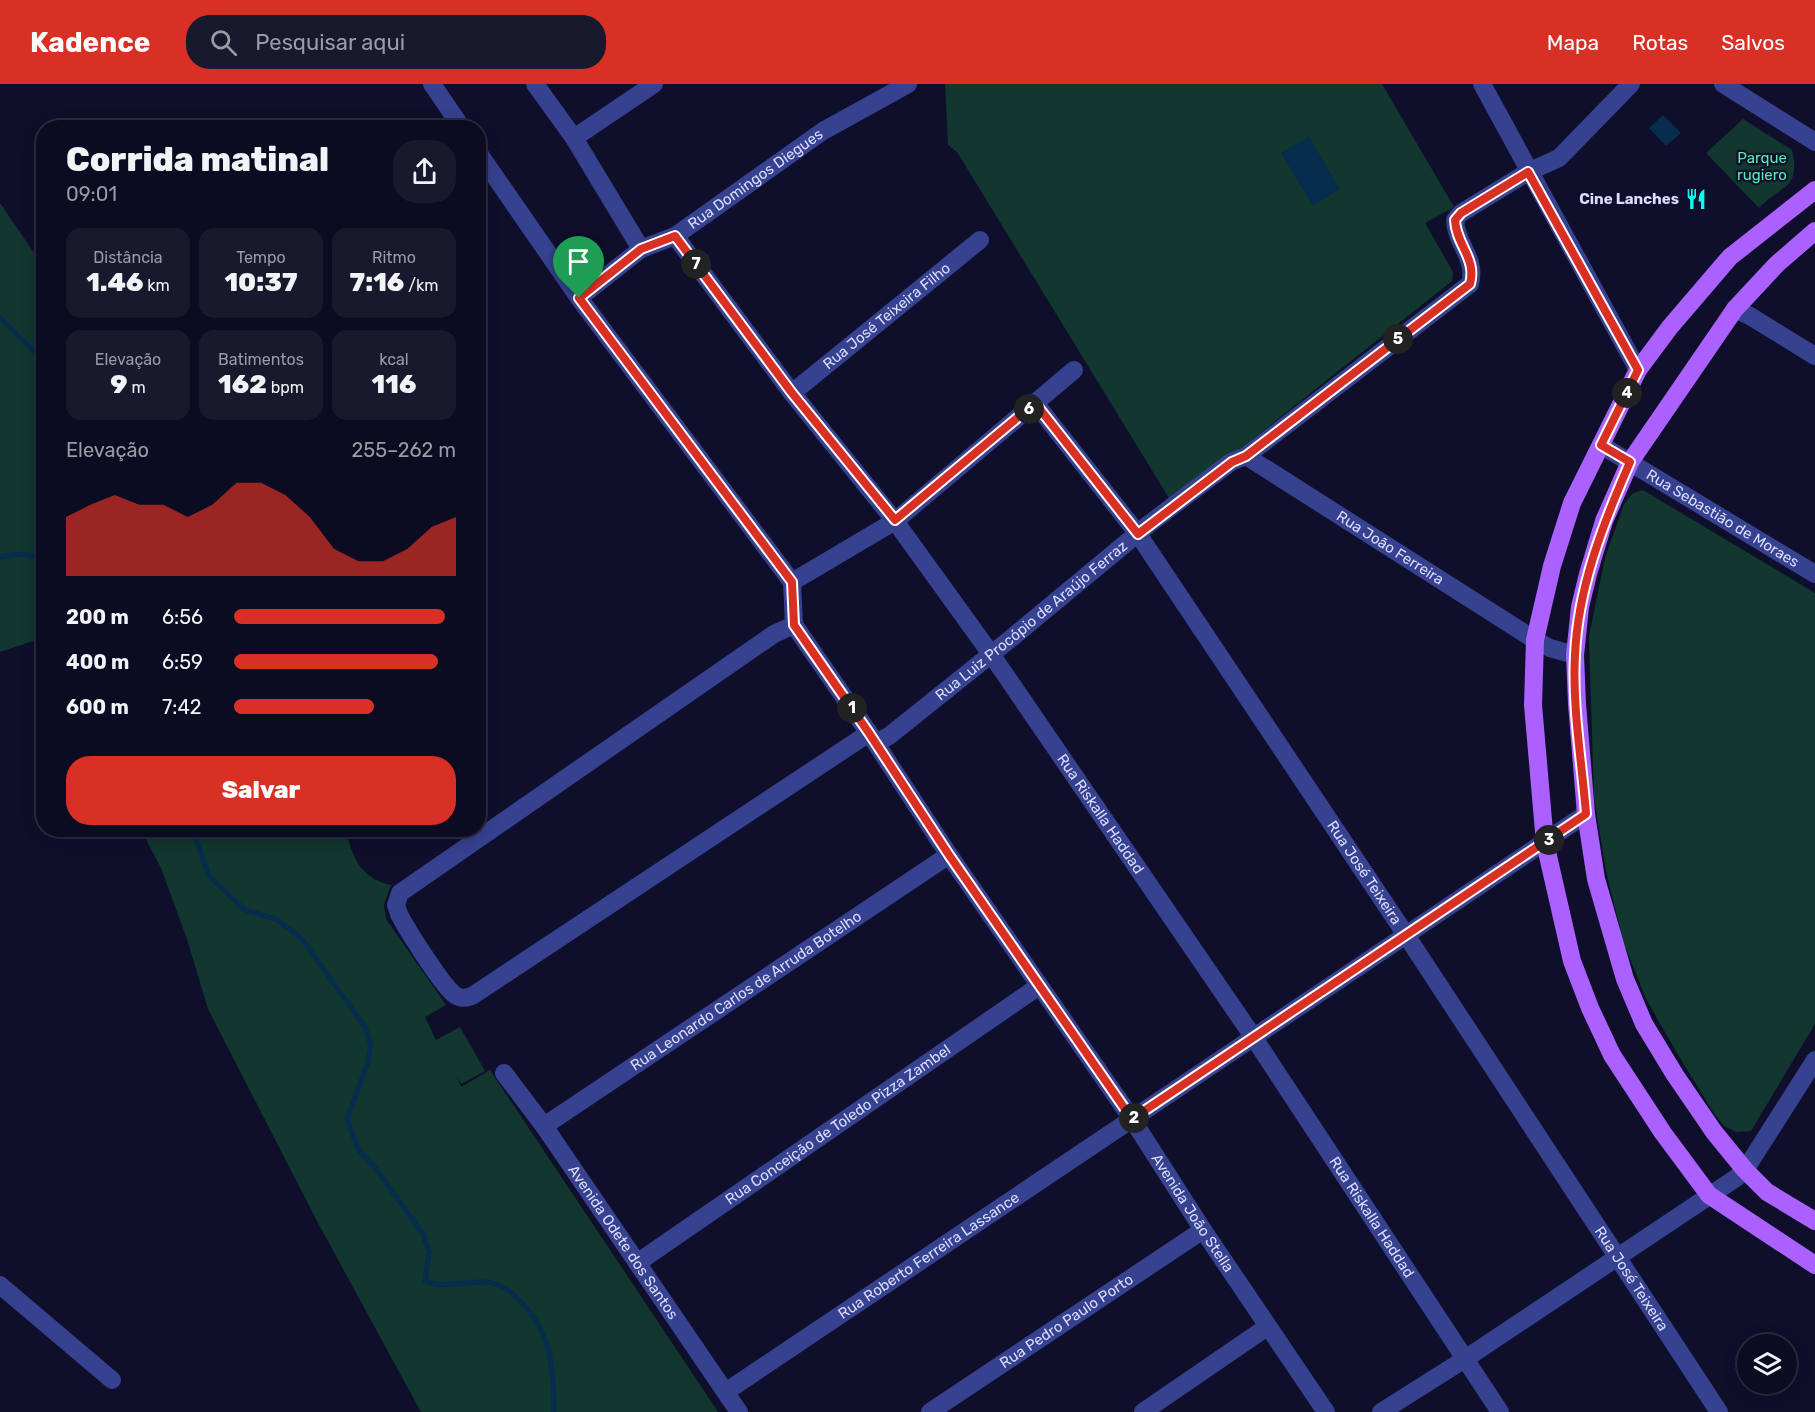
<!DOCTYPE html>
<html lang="pt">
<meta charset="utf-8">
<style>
body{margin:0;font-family:Rubik,sans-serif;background:#19192e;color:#f1f3f6;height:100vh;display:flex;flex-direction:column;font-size:22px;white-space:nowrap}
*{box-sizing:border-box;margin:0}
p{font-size:20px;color:#9a9ba5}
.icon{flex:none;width:33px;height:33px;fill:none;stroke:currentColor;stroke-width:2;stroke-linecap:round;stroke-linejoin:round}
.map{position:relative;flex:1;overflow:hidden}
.drawer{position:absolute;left:36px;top:36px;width:450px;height:717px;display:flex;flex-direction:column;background:#0b0b21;border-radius:24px;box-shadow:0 3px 15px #0003,0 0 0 2px #2b2b3f}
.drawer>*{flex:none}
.controls{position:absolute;left:1737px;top:1250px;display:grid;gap:12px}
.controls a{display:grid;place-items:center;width:60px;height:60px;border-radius:50%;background:#0b0b21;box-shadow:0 3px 15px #0003,0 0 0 2px #2b2b3f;font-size:30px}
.pin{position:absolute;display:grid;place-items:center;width:51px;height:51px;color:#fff;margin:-62px -26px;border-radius:50% 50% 50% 0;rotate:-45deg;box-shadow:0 0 6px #0007}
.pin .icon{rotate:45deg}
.km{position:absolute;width:30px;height:30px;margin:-15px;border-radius:50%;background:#222;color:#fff;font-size:16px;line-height:30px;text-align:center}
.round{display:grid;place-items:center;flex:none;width:63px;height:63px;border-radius:24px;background:#19192e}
.headline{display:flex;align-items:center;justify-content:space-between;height:102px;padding:0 30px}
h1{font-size:33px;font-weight:800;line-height:45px}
.figures{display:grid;grid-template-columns:repeat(3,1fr);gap:9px;height:102px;padding:6px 30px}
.figures div{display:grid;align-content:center;border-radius:15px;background:#19192e;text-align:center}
.figures b{font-size:26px;font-weight:800}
.figures small{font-size:16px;font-weight:400}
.figures p{font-size:16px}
.chart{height:168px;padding:12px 30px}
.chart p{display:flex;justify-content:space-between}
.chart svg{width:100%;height:108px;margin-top:6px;fill:#d93025;opacity:.7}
.cta{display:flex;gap:12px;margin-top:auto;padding:12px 30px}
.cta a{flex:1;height:69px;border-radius:24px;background:#d93025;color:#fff;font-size:24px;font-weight:800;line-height:69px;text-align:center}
ul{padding:0 30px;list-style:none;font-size:20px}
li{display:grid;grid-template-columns:96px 72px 1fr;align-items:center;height:45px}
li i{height:15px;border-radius:8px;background:#d93025}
header{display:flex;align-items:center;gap:36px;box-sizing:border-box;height:84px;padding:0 30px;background:#d93025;color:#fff}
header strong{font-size:28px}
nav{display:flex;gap:33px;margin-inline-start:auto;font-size:21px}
.search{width:420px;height:54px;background:#19192e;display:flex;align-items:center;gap:15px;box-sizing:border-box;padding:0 21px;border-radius:24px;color:#9a9ba5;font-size:22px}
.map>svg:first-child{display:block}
</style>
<header>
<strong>Kadence</strong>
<div class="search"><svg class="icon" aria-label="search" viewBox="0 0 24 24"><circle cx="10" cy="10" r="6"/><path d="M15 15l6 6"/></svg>Pesquisar aqui</div>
<nav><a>Mapa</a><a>Rotas</a><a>Salvos</a></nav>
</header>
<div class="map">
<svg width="1815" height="1328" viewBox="0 0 1815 1328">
<rect width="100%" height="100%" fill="#0f0f2c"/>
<!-- green -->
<path fill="#11372f" d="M945,0h437l72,123 -29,16 28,49 -1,9 -280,222 -215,-351 -9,-7z
M1743,35l49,31c9,40 -11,34 -33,58l-53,-55z
M0,119l43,63v392l-10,-17 -33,11z
M1643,406l172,103v431l-64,107 -14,1 -13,-6 -11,-14 -39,-64 -28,-49 -23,-58 -17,-70 -12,-73 -5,-162 16,-78 19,-54 9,-11z
M141,746h205c6,27 15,49 45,55l-7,20 2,14 60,86 -21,12 11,23 24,-13 25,44 -24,13 -4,-7 4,10 29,-17 228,342h-297l-103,-189 -110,-214 -21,-70 -26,-71z"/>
<!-- water -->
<path fill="#062c4e" d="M1663,31l18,18 -15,13 -17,-18z
M1309,53l31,52 -27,17 -32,-53z"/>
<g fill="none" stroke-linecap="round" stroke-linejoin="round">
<!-- stream -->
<path stroke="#062c4e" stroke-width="5" d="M0,234l44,43
M0,473l22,-3 22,4
M193,746l16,46 36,34 31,9 26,20 63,88 6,18 -4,20 -20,54 11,30 19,21 46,64 6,18 -4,29c20,8 39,0 59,1 31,1 59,43 65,70 4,19 5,41 5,60"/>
<!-- minor -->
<g stroke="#36418f" stroke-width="18">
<path d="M432,0l30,44"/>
<path d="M535,0l39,54 67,111"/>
<path d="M1482,0l156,286"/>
<path d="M1723,0l92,58"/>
<path d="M574,54l80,-54"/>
<path id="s1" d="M478,68l101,146 213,284 2,43 75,108 80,122 183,264 71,111 123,182"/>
<path id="s2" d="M675,152l117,157 103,128 96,133 263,384 246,374"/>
<path id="s3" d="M579,214l62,-49 34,-13 148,-105 85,-47"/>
<path d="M1735,225l15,7 65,40"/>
<path id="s4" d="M792,309l188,-153"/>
<path id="s5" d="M1035,319l103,131 268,401 313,477"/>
<path id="s6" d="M1601,361l214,129"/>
<path id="s7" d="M1246,372l289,184 15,8 25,7"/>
<path d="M792,498l103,-61 179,-151"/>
<path d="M794,541l-20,9 -374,259 -4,12 3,9c7,14 44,73 56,81 6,4 11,3 17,1l397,-263"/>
<path id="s8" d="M876,659l13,-7 120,-96 140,-116 82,-62 15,-6 224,-172c7,-26 -14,-39 -15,-64l6,-7 67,-41 31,-14 72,-74"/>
<path id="s9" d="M504,989l40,53 195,286"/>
<path id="s10" d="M544,1042l405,-271"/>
<path id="s11" d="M637,1179l402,-277"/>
<path d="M0,1201l112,95"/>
<path id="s12" d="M727,1307l859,-577"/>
<path id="s13" d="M930,1328l273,-182"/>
<path d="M1143,1328l124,-85"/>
<path d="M1381,1328l84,-53 271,-181 9,-8 70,-110"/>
</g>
<!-- major -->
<path stroke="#aa61ff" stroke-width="18" d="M1815,106l-85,67 -60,70 -32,43 -66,133 -20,63 -17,74 -2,65 12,138 27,118 18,47 22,47 51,78 46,62 106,70
M1815,147l-38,33 -42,45 -105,153 -26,59 -16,53 -8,33 -5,48 2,49 9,110 10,65 29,100 19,45 31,51 39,57 31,38 22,22 48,29"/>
</g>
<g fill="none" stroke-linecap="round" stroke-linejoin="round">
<defs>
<path id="route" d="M1528,88l110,198 -37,75 29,17c-27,62 -52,125 -55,193 -3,52 7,107 11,159l-454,305 -183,-264 -80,-122 -75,-108 -2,-43 -213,-284 62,-49 34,-13 117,157 103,127 140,-117 103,131 94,-72 14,-6 224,-172c7,-26 -14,-39 -15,-64l6,-7z"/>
</defs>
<!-- route casing -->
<use href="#route" stroke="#fff" stroke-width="12"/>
<!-- route -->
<use href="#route" stroke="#d93025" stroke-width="8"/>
</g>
<!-- icons -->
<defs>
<symbol id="restaurant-bare" viewBox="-9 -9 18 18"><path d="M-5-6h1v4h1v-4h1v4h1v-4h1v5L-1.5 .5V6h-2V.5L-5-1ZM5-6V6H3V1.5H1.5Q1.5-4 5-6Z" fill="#06ffef" stroke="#0f0f2c" stroke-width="2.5" paint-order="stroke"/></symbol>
</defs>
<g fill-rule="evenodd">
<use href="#restaurant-bare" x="1681" y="100" width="30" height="30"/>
</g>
<g text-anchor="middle" stroke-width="4.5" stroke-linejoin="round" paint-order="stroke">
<!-- park labels -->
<g font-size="15" fill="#5beaaf" stroke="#0f0f2c">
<text x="1762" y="79">Parque<tspan x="1762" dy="17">rugiero</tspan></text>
</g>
<!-- street labels -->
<g font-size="15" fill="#dadcff" stroke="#0f0f2c">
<text dy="5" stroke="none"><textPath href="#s3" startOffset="214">Rua Domingos Diegues</textPath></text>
<text dy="5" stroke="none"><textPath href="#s4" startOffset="122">Rua José Teixeira Filho</textPath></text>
<text dy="5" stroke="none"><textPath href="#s6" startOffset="142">Rua Sebastião de Moraes</textPath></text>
<text dy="5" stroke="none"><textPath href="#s7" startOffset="171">Rua João Ferreira</textPath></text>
<text dy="5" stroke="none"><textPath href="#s8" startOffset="198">Rua Luiz Procópio de Araújo Ferraz</textPath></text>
<text dy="5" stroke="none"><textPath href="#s2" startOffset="718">Rua Riskalla Haddad</textPath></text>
<text dy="5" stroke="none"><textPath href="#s5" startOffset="574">Rua José Teixeira</textPath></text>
<text dy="5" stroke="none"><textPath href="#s10" startOffset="243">Rua Leonardo Carlos de Arruda Botelho</textPath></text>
<text dy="5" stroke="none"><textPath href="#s11" startOffset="244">Rua Conceição de Toledo Pizza Zambel</textPath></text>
<text dy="5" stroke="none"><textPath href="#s1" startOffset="1286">Avenida João Stella</textPath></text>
<text dy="5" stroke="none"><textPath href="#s2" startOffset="1204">Rua Riskalla Haddad</textPath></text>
<text dy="5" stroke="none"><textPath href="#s9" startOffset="207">Avenida Odete dos Santos</textPath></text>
<text dy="5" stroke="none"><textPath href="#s12" startOffset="243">Rua Roberto Ferreira Lassance</textPath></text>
<text dy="5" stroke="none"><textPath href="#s5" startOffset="1060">Rua José Teixeira</textPath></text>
<text dy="5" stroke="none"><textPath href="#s13" startOffset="164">Rua Pedro Paulo Porto</textPath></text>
</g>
<!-- poi labels -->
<g font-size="15" font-weight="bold" fill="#dadcff" stroke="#0f0f2c" text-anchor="end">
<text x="1679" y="120">Cine Lanches</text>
</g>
</g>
</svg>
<div class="controls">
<a><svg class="icon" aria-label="layers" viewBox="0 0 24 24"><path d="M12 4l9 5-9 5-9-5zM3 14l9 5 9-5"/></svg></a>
</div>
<div class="pin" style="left:579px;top:214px;background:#1e9e55"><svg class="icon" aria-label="arrive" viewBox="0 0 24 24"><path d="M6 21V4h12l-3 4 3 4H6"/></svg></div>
<b class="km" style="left:852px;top:624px">1</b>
<b class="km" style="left:1134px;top:1034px">2</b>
<b class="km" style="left:1549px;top:756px">3</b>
<b class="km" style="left:1627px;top:309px">4</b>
<b class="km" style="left:1398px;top:255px">5</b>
<b class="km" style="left:1029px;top:325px">6</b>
<b class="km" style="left:696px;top:180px">7</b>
<section class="drawer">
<div class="headline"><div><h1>Corrida matinal</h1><p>09:01</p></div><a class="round"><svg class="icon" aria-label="share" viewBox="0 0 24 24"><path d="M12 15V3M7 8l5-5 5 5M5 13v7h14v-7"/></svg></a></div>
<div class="figures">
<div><p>Distância</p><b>1.46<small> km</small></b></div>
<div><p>Tempo</p><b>10:37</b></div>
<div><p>Ritmo</p><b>7:16<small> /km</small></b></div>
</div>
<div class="figures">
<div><p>Elevação</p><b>9<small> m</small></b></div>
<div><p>Batimentos</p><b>162<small> bpm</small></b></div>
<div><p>kcal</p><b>116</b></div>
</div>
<div class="chart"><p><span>Elevação</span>255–262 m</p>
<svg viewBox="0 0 160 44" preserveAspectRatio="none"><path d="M0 44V20L10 15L20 11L30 15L40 15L50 20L60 15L70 6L80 6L90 11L100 20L110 33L120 38L130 38L140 33L150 24L160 20V44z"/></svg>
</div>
<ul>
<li><b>200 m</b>6:56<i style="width:95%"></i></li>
<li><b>400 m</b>6:59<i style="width:92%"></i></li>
<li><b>600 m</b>7:42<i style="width:63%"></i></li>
</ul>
<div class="cta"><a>Salvar</a></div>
</section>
</div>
